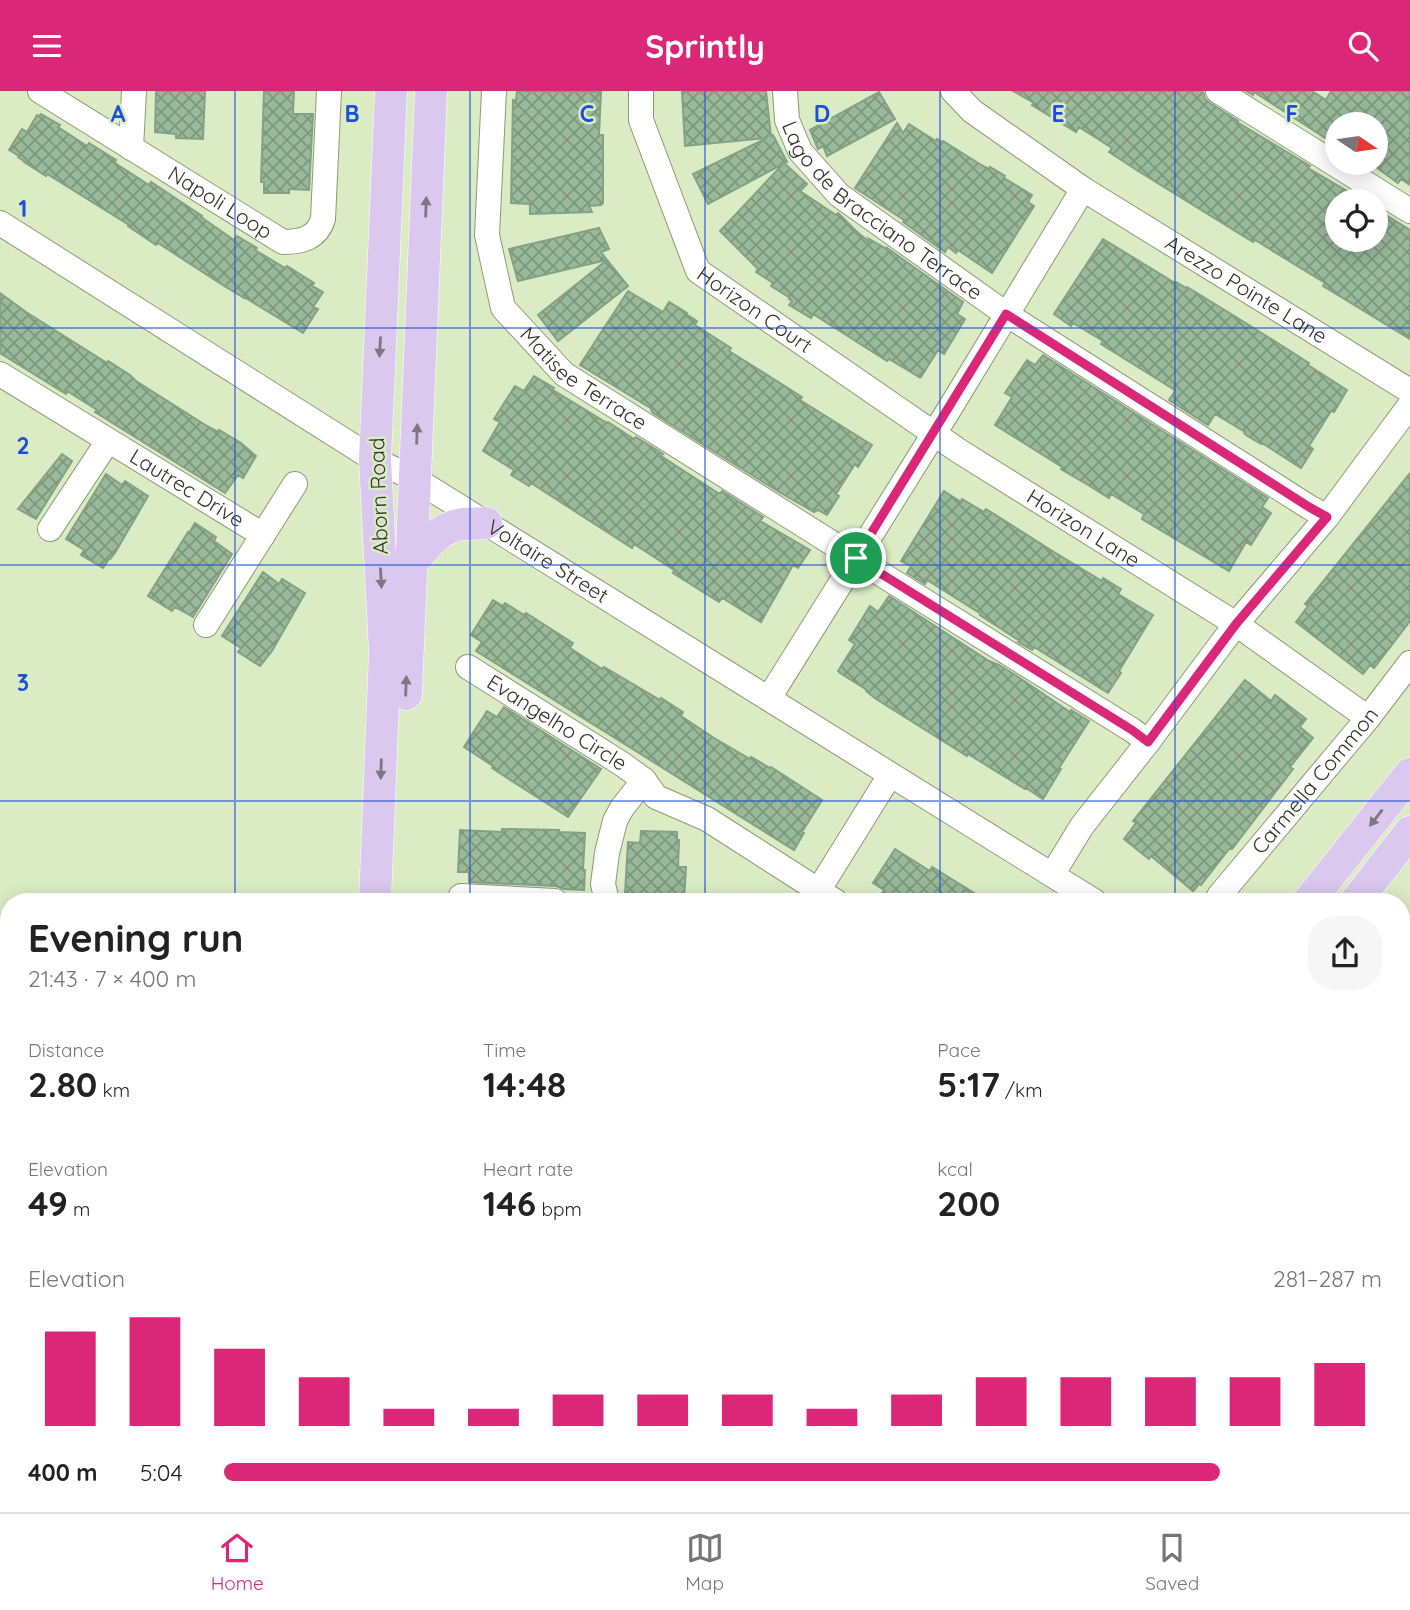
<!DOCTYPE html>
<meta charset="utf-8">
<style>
body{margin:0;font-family:Quicksand,sans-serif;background:#f6f6f6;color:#222;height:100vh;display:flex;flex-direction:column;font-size:26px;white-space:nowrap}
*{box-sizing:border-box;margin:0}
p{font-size:23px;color:#767676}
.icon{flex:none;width:38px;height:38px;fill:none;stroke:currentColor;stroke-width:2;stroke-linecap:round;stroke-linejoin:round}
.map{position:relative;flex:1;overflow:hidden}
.panel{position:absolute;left:0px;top:802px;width:1410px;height:620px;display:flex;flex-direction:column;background:#fff;border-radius:28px 28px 0 0;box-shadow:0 4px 18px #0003}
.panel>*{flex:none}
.needle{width:46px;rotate:103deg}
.buttons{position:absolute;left:1325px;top:21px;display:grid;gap:14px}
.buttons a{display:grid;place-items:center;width:63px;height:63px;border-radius:50%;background:#fff;box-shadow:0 4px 18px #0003;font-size:35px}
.pin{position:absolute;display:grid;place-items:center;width:60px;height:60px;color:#fff;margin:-30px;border:4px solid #fff;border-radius:50%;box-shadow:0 2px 7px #0007}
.round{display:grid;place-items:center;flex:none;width:74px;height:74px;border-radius:28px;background:#f6f6f6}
.head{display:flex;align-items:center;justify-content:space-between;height:119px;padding:0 28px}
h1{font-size:38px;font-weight:700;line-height:52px}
.stats{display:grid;grid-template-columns:repeat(3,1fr);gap:10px;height:119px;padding:7px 28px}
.stats div{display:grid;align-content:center}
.stats b{font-size:35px;font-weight:700}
.stats small{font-size:19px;font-weight:400}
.stats p{font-size:19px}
.chart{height:196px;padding:14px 28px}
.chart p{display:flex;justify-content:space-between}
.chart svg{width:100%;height:126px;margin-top:7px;stroke:#db2777;stroke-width:6}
ul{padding:0 28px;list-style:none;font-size:23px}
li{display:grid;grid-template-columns:112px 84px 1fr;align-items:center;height:52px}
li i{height:18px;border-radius:9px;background:#db2777}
header{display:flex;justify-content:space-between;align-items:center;height:91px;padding:0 28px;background:#db2777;color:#fff;font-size:32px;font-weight:700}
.tabs{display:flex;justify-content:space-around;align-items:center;height:98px;border-top:2px solid #e0e0e0;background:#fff;font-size:19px;color:#767676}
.tabs a{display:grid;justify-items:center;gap:4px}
.tabs .on{color:#db2777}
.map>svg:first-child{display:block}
</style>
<header><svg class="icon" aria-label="menu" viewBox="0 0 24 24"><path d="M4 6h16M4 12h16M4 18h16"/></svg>Sprintly<svg class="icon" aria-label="search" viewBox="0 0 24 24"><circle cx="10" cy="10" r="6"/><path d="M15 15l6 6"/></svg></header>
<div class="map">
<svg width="1410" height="1421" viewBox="0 0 1410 1421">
<defs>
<pattern id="building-cross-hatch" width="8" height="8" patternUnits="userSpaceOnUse" patternTransform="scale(1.75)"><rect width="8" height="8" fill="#99b99b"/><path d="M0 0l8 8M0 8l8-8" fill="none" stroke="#7d977e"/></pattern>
</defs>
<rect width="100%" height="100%" fill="#dbecc5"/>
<!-- building -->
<path fill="url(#building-cross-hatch)" stroke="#83a285" stroke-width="2" d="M156,0h49l-2,48 -27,-1v-4l-21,-2z
M264,0h30l-1,23h20l-4,76 -20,-1v4h-25v-11h-3z
M517,0l84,1 -2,43h4v68l-2,2 -12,1 3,6 -62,2v-10l-19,-1 2,-103 3,1z
M682,0h84l5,45 2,-1 14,27 -3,1 23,21 -7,7 36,24 2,-2 18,18 16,13 -3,-5 18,10v-1l76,54 -6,12 8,5 -21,35 -6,-4 -17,27 -2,-2v2l-30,-18 -2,2 -74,-47 -2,4 -22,-13 3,-4 -3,-2 1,-1 -19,-12 2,-3 -17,-11 2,-3 -38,-38 63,-67 -75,40 -15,-30 74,-36 -82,8z
M1013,0h190l2,8 5,4 28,18 -1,1 73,44 -2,2 56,33h-27v39h39v-31l34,21v109l-87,-53 2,-3 -70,-43 -2,2 -115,-71 -29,-19 3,-4 -33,-21 -3,5 -44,-27 2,-2z
M1246,0h66l14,9 5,-9h79v94l-9,-6 -3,4 -22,-16v-43h-39v19l-9,-6 -1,2 -73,-47 -1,3z
M879,1l16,27 -68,37 -4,-10 -5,3 -8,-19z
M41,23l19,11 -2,2 29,19 2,-3 27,17 -1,3 34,22 2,-3 51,34 -1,1 33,23 3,-4 20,12 -2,2 30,18 2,-2 27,17 -2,3 11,6 -10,15 5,2 -15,24 -59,-36v1l-23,-14 -63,-41 -2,2 -28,-19 1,-1 -82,-51 -1,2 -22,-14v-1l-6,-4 1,-1 -10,-6 13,-21 5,3 10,-17 2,1z
M897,32l6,10 6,-9 27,17 1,-2 5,3 1,-1 40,25 6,3 1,-2 15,9 -1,2 28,17 -4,7 6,4 -42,67 -34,-23 -2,3 -8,-6 -3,5 -42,-30 1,-2 -49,-32z
M599,137l10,21 -8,3 6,8 -89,21 -9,-32z
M1103,148l72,44 1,-1 10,6 1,-1 62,38 60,38 -1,2 39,25 -13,22 -3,-1 -22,35 4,3 -12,19 -39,-25 -1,1 -15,-9 -2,-2 1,-1 -30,-18 -7,11 -39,-25 6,-9 -2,-2 -72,-45 2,-3 -30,-18 -2,3 -17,-12z
M607,169l21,26 -70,55 -20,-26z
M628,200l35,21 6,-10 18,11 -1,1 11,7 -2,4 36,23 -2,3 73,46 -2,3 72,45 -14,22 -3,-3 -19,30 3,2 -12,19 -9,-5 -4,2 -35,-20 -126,-79 -2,-3 1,-1 -72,-44z
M0,202l26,19 81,51 1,-2 22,14 6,6 71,45 11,6 1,-2 22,13 15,13 -13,22 -5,-3 -13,18 -130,-81 2,-2 -30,-19 -1,3 -66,-41z
M1043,264l225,143 -6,9 9,6 -20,32 -5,-3 -17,29 -87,-52 2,-5 -33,-20 -2,4 -21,-13 -27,-16 1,-2 -67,-42 17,-28 -7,-4 22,-33 8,5z
M534,285l20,12 -1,2 54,33 1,-1 26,17 2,-2 27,17 -2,2 57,37h3l1,-2 41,26 -3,4 50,29 -12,18 -5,-3 -32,57 -37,-23 -2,-1 -3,4 -46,-29 1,-3 -40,-26 -2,4 -101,-65 -2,3 -18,-11 3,-5 -31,-19 17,-29 -6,-3 21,-33 9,5z
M62,363l10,7 -36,58 -18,-10z
M1410,382v148l-36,47 -4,-3 -7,9 -67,-52 12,-16 -3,-2z
M106,383l16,11 3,-4 23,15 -33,57 -5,6h-1l-6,9 -22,-13 3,-5 -18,-11z
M944,400l17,11 1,-3 22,13 2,-3 68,43 48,29 1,-3 18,11 -3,5 35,21 -34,56 2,2 -13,20 -74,-46 -2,3 -14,-8 2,-1 -40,-26 1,-1 -54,-34 -2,4 -18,-11 4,-7 -10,-5z
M195,432l21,14 -2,4 18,13 -39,63 -18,-10 -3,4 -24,-15 40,-64 1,1z
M263,481l16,12 3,-5 23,14 -33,58 -12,15 -22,-14 3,-4 -19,-12z
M889,505l100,65 10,4 18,11 53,36 1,-2 18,11 -30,47 2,1 -18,30 -17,-11 -1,1 -57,-35 -1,2 -91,-57 -10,-8 1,-1 -27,-17 -2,-2 17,-27 -6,-4 21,-34 8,6z
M493,509l10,6 2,-3 19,12 2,-2 47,30 -3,5 32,21 2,-2 56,33 1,-2 22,14 -2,4 33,22 36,21 1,-2 19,11 1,-1 51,33 -20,32 2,1 -10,17 -318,-199 6,-9 -11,-7z
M1245,589l26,21 4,-6 31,24 -6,8 13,11 -23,29 3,2 -61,80h-3l-28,36 -2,-1 -6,7 -42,-35 -2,3 -25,-20 12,-16 -3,-2z
M504,616l97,62 -33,48 -67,-43 -9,-6 1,-2 -29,-19 23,-36 10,6z
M502,738l57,1 -1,2 27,1 -2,37h2l-1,20 -20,-1 -8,-3 -87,-4v-10h-11l2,-42 42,2z
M641,740l36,1v8h2l-1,27h8l-2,34h-45v-7l-14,-1 3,-51 12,1z
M895,758l35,22 2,-4 55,34h-110l7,-11 -11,-7z"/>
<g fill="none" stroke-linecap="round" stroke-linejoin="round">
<defs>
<g id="minor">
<path id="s1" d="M40,0l243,151c19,0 34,-4 40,-23l6,-128"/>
<path id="s2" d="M494,0l-7,144 16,73 61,66 309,195 259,161 16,12"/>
<path id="s3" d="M641,0v29l57,151 261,180 277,173 132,94"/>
<path id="s4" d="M785,0l2,29 13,31 39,44 167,119 303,193 18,10"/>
<path id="s5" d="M953,0l19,20 111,78 327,202"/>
<path d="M1218,0l192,120"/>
<path d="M131,57l3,-57"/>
<path id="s6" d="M0,132l375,237 40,19 679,422"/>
<path id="s7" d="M0,283l263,161"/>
<path d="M50,438l58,-88"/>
<path d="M206,534l89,-141"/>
<path id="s8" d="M468,576l154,97 22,16 12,17 51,22 128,82"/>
<path d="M769,607l181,-290 133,-219"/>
<path d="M1052,784l30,-49 66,-84 88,-118 91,-107 83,-112"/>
<path d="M818,800l72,-116"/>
<path d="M461,805l94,5"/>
<path id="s9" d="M1219,805l149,-178 42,-55"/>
<path d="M607,810l-4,-17 4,-31 8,-32 7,-13 22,-28"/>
<path d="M1402,999l8,5"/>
<path d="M606,1412l9,9"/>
<path d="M352,1421l1,-9"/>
<path d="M899,1421l27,-9"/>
</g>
<path id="major" d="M411,473c13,-15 26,-35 47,-39 9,-2 19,-1 28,-2
M406,603l25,-603
M375,810l10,-249 -10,-192 16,-369
M1309,810l101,-127
M1356,810l54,-69"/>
</defs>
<!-- minor casing -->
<use href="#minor" stroke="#8b9a76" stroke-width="26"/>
<!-- major casing -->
<use href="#major" stroke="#fff" stroke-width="33"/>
<!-- minor -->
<use href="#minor" stroke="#fff" stroke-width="24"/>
<!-- major -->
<use href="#major" stroke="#dac8ee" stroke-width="32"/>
</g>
<!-- one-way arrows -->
<defs><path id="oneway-solid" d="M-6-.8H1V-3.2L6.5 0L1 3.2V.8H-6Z" transform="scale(1.75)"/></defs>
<g fill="#7c7780">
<use href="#oneway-solid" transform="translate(426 116) rotate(-88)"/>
<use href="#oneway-solid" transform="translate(380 256) rotate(93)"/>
<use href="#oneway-solid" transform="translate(417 343) rotate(-88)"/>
<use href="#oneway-solid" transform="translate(381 487) rotate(87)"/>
<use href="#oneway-solid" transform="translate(406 595) rotate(-88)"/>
<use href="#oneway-solid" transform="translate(381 678) rotate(92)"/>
<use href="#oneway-solid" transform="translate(1376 727) rotate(128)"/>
</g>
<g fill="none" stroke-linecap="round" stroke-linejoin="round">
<defs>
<path id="route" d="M1006,223l303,193 18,10 -91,107 -88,118 -16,-12 -276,-172z"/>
</defs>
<!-- route casing -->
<use href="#route" stroke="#fff" stroke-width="14"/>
<!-- route -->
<use href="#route" stroke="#db2777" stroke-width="9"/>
</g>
<!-- grid -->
<path fill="none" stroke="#1d4ed8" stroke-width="2" stroke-opacity="0.55" d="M235,0v810M470,0v810M705,0v810M940,0v810M1175,0v810M0,237h1410M0,474h1410M0,710h1410M0,947h9M1402,947h8M0,1184h9M1402,1184h8M235,1412v9M470,1412v9M705,1412v9M940,1412v9M1175,1412v9"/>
<g text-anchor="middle" stroke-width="5" stroke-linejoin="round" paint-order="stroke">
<!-- street labels -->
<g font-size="21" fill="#2f3526" stroke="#dbecc5">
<text dy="7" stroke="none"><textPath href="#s1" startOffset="212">Napoli Loop</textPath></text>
<text dy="7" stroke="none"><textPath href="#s4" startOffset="163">Lago de Bracciano Terrace</textPath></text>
<text dy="7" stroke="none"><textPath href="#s5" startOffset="355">Arezzo Pointe Lane</textPath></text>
<text dy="7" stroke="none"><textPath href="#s3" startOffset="259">Horizon Court</textPath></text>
<text dy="7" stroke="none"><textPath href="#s2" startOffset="327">Matisee Terrace</textPath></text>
<text dy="7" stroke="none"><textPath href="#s7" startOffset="219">Lautrec Drive</textPath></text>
<text transform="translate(379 405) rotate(-92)" y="7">Aborn Road</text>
<text dy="7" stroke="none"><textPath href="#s3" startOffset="654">Horizon Lane</textPath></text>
<text dy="7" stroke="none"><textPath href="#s6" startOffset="644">Voltaire Street</textPath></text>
<text dy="7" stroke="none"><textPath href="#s8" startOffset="105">Evangelho Circle</textPath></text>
<text dy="7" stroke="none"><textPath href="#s9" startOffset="150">Carmella Common</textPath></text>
</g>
</g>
<g font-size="23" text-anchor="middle" font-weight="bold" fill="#1d4ed8" stroke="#dbecc5" stroke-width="5" stroke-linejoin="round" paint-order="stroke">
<text x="118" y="31">A</text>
<text x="352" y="31">B</text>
<text x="587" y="31">C</text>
<text x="822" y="31">D</text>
<text x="1058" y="31">E</text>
<text x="1292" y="31">F</text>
<text x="23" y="126">1</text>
<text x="23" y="363">2</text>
<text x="23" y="600">3</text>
</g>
</svg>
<div class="buttons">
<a><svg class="needle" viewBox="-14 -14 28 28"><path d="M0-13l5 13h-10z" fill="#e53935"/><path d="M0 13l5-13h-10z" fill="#767676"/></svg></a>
<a><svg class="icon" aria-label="locate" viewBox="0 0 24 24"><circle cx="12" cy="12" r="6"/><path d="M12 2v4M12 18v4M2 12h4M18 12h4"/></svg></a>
</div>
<div class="pin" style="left:856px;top:467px;background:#1e9e55"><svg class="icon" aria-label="arrive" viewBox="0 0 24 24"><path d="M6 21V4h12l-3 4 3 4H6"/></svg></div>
<section class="panel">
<div class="head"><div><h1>Evening run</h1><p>21:43 · 7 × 400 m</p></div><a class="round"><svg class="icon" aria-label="share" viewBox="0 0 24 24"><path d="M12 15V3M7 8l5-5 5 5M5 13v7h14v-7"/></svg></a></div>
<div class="stats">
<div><p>Distance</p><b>2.80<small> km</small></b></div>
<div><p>Time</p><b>14:48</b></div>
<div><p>Pace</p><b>5:17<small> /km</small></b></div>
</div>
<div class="stats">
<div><p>Elevation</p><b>49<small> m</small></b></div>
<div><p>Heart rate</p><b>146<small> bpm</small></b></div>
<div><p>kcal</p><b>200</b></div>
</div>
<div class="chart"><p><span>Elevation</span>281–287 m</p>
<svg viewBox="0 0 160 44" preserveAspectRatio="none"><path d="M5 44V11M15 44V6M25 44V17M35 44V27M45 44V38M55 44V38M65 44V33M75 44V33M85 44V33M95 44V38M105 44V33M115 44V27M125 44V27M135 44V27M145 44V27M155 44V22"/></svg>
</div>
<ul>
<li><b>400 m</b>5:04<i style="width:86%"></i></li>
</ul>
</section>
</div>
<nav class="tabs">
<a class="on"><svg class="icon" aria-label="home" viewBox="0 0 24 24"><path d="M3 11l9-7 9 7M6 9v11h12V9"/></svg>Home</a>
<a><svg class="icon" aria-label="map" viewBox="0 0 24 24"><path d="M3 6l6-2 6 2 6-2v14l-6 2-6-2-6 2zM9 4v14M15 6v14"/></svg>Map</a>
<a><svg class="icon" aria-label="saved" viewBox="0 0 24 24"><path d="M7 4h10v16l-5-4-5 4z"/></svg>Saved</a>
</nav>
